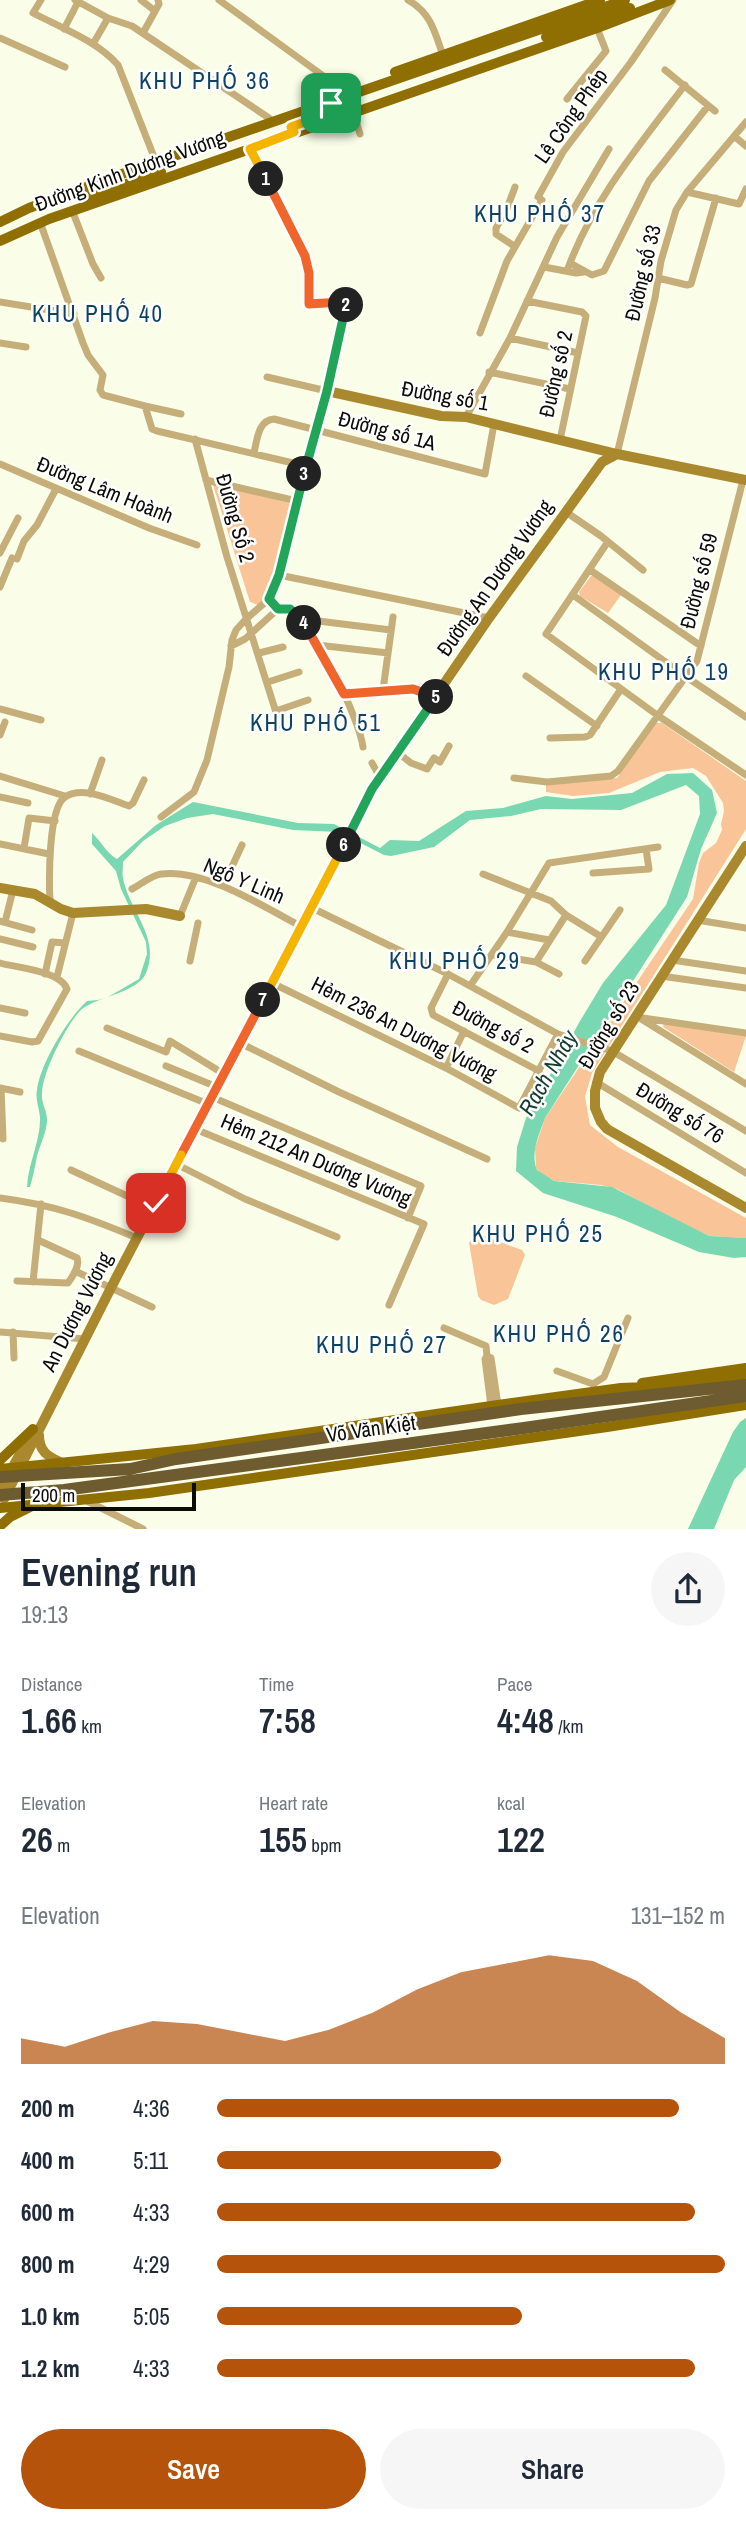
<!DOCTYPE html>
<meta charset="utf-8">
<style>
body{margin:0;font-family:"Archivo Narrow",sans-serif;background:#f6f6f7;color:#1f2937;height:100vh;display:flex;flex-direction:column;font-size:26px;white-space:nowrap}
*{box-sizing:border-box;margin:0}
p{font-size:23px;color:#747a83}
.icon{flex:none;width:38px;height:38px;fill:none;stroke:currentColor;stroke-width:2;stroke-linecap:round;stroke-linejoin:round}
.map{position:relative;height:1529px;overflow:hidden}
.details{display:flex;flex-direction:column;background:#fff;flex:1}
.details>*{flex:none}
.scale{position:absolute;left:21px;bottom:18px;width:175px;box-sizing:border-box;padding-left:7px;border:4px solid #0b0c06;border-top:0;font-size:19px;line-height:24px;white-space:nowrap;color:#0b0c06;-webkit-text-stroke:5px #fff;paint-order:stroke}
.pin{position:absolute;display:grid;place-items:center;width:60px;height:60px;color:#fff;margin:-30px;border-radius:14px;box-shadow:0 4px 10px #0006}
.km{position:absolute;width:35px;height:35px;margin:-18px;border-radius:50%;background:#222;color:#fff;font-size:19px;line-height:35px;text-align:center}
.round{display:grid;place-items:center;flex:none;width:74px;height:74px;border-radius:37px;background:#f6f6f7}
.summary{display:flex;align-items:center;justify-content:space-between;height:119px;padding:0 21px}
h1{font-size:38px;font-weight:600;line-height:52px}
.metrics{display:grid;grid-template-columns:repeat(3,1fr);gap:10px;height:119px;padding:7px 21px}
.metrics div{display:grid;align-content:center}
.metrics b{font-size:35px;font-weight:600}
.metrics small{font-size:19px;font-weight:400}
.metrics p{font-size:19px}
.chart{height:196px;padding:14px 21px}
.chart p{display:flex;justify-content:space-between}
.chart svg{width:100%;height:126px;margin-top:7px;fill:#b45309;opacity:.7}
.primary-button{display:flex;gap:14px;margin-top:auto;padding:14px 21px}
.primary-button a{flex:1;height:80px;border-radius:42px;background:#b45309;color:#fff;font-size:28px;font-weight:600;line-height:80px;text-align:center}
.primary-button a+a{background:#f6f6f7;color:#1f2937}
ul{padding:0 21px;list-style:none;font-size:23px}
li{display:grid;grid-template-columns:112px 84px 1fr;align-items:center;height:52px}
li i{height:18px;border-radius:9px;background:#b45309}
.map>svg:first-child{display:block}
</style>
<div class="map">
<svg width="746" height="1529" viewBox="0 0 746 1529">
<rect width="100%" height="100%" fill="#fafde7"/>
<!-- green -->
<path fill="#f9c497" d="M215,484l78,20 2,4 -28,89 -9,8 -8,-3 -37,-117z
M591,576h3l27,19 -13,18 -28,-17 -1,-4z
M655,723h7l84,58v48l-154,244 -7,24 5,28 28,22 128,71v20l-37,-2 -36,-17 -56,-30 -16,-4 -46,-4 -12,-5 -7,-8 -1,-20 10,-30 148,-219 6,-36 4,-10 13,-10 6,-13 -1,-6 3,-13 -1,-8 -17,-27 -13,-8 -33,4 -51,21 -36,3 -27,-4v-7l71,-7z
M664,1023l82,13 -12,36 -71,-45z
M481,1235l41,15 3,5 -17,44 -14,6 -13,-5 -3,-4 -9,-53 5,-6z"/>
<!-- water -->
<path fill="#79d7b1" d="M693,773l19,17 5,23 -16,36 -14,48 -142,221c-6,17 -15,35 -8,52l17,11 58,6 97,49 37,2v19l-12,1 -35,-6 -82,-35 -74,-24 -27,-22 1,-24 9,-29 54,-97 23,-38 63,-78 34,-91 -1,-18 -13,-11 -65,25 -80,-1 -30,7 -41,4 -36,27 -43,9 -7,-1 -45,-23 -46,-2 -80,-16 -26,4 -22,8 -22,15 -20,21c0,5 -1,11 0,16 6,33 38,59 23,95 -8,21 -55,24 -67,39 -14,16 -37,61 -37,82 -1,9 5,17 5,26 0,11 -7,25 -10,36 -2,10 -4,21 -7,31h-3c1,-22 12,-43 13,-65 1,-10 -5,-20 -3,-32 3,-26 31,-72 50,-89l11,-1 10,-3 31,-18 8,-25 -1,-12 -25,-53 -5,-18 -24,-27v-11c10,9 13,19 25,26l39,-34 37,-23 105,21 36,1 46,24 10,-8 29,1 47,-30 37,-3 43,-12 26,3 60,-6 35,-19z
M746,1418v49l-12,13 -20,49h-26l45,-97 7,-10z"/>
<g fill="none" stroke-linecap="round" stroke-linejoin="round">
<!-- street -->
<path stroke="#c5ae79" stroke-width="7" d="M41,0l-8,13c29,15 64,28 85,52l36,92
M75,0l33,18 24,8 137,92
M141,0l14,11
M219,0l125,91
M408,0c23,13 27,32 35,56
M64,29l14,-27
M143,33l16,-29 -1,-4
M0,38l65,29
M93,44l15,-26
M665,70l50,41
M567,99l39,-48 -9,-23
M353,112l7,22
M734,136l12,10
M687,192l52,12 7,-15
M72,210l21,54 8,14
M40,222l43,121 5,12 15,20 -3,15 3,5 42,11 7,23 5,2 149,35
M514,246l-18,-12v-6l10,-17 9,-24
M570,263l22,12 12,-4 45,-90 59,-75
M544,267l32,6 8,-1
M567,271c25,-70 73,-127 118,-186
M658,278l29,7 4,-1 25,-86
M527,301l55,11 4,4 -26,124
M0,302l74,12
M480,333l27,-72 35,-61 -4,-3 25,-45 68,-90 42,-62
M510,338l68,15
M0,343l26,4
M489,372l81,17
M267,377l60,14
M145,406l36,8
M466,417l44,-79 47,-101 52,-88
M195,439l32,118 53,168
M254,453c3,-13 4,-33 20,-34l211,55 9,-50
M617,454l38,-156 6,-37 15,-51 11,-18 59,-70
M0,464l149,64 48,17
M206,480l91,21
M566,512l35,24 42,34
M607,543l-61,91 111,81 89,60
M0,553l18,-35
M17,559l7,-18 13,-16 19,-36
M590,570l111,76
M279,575l210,43
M0,587l12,-29
M573,595l112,81 61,41
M269,599l9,10h12c24,17 69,108 73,138
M302,619l89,11
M317,645l71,8
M231,646l14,-7 33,-30
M259,653l24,-6
M526,676l71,50
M268,682l31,-10
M383,690l10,-73
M344,694l69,-5 23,7
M0,709l41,11
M276,711l32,-11
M0,735l5,-13
M550,738l35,-1 5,-2 31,-46
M397,752l14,11 16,6 7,-11 6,4 9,-16
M372,763l8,14
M0,776l65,20
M514,778l33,4 64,-6 7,-5 79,-110 46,-181
M90,794l12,-34
M0,797l28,6
M161,817l33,-25 13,-32 22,-93 3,-27 4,-10 10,-11 23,-20 10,-24 68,-268 -1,-4 -5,-1 -32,2v-31l-4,-17 -55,-107
M0,844l49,10
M24,848l5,-30 26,3
M593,873l56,-4 -3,-20
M483,874l68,27 15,14 34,21
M223,886l19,-41
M132,889c8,-4 20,-14 29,-15 43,-6 103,33 141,53
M50,902c-1,-21 -2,-94 15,-105 18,-12 46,3 64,9l4,-3 11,-23
M312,908l136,66 110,60 54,17 134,80
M180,916l16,-39
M697,920l49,8
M0,921l32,9
M5,922l8,-32
M507,932l42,8
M0,939l33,8
M493,955l43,7 23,12
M672,960l74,11
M190,961l8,-38
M585,961l35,-51
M536,962l30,-47
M0,963c18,5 61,8 67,26l-29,52 -6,1 -32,-6
M45,974l7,-32 13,1
M448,974l-17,34 2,7 106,56
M661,976l85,12
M57,977l16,-64
M272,983l174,85 73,40 39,-74
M470,986l37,-54 42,-69 109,-16
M0,1008l25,5
M638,1017l108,67
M643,1018l103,15
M107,1028l59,24 4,-11 54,33
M240,1043l99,49 148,67
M79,1051l129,53
M166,1066l51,21
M446,1068l18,-37
M596,1082l150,91
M0,1088l20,4
M1,1088l2,51
M212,1097l209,89 -13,32
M195,1129l229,95 -35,81
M176,1164l69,35 92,38
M71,1170l82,38
M0,1198c54,7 87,19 137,40
M75,1271l77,36
M17,1281l51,2c5,-7 12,-17 9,-25l-39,-18
M33,1282l8,-78
M444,1328l42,18 1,10
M0,1332l85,7
M13,1332l1,26
M557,1371l36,13 1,4
M593,1384l11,-7 24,-59
M491,1406l-6,-47 2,-3 4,2 7,47
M87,1501l56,28"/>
<!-- secondary -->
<path stroke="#aa882e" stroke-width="10" d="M327,391l114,25 25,1 151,37 129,26
M746,846l-146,226 -5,19v17l6,14 6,7 139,79
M0,888l35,6 26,15 12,4 73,-4 34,7
M39,1435c0,16 8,21 21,27
M0,1491l31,-58
M4,1499l112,-221 256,-489 117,-171 77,-106 36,-50 15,-8"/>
<!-- primary -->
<path stroke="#8f6e02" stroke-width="10" d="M546,37l84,-29
M395,72l205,-72
M83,199l78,-27
M0,222l29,-14 93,-34 503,-174
M0,241l49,-22 548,-191 73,-28
M642,1383l104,-15
M0,1460l33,-31
M0,1469l196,-20 302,-44 123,-17 49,-2 76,-11
M0,1508l149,-15 458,-66 139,-22
M0,1526l10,-9 20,-10"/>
<!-- highway -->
<path stroke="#6e5b2f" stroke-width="12" d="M0,1477l130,-8 46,-10 345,-50 225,-24
M0,1495l64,-5 460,-62 222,-32"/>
</g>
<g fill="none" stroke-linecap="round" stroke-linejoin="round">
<defs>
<path id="split-1" d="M266,179l-16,-30 44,-17 -3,-5 59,-21 -3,-9 -16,6"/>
<path id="split-2" d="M266,179l39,77 4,17v31l32,-2 5,3"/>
<path id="split-3" d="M304,474l23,-83 19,-86"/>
<path id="split-4" d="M304,474l-25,101 -10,24 9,10h12l14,14"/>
<path id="split-5" d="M304,623l40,71 69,-5 23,8"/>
<path id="split-6" d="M344,845l28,-56 64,-92"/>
<path id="split-7" d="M263,1000l81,-155"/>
<path id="split-8" d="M181,1155l82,-155"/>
<path id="split-9" d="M156,1203l25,-48"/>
</defs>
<!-- split-1 casing -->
<use href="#split-1" stroke="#fff" stroke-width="14"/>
<!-- split-2 casing -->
<use href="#split-2" stroke="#fff" stroke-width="14"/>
<!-- split-3 casing -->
<use href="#split-3" stroke="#fff" stroke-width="14"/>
<!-- split-4 casing -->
<use href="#split-4" stroke="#fff" stroke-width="14"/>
<!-- split-5 casing -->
<use href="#split-5" stroke="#fff" stroke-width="14"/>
<!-- split-6 casing -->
<use href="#split-6" stroke="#fff" stroke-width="14"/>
<!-- split-7 casing -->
<use href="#split-7" stroke="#fff" stroke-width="14"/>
<!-- split-8 casing -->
<use href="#split-8" stroke="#fff" stroke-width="14"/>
<!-- split-9 casing -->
<use href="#split-9" stroke="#fff" stroke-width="14"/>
<!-- split-1 -->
<use href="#split-1" stroke="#f5b400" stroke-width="9"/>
<!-- split-2 -->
<use href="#split-2" stroke="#f0652b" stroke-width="9"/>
<!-- split-3 -->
<use href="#split-3" stroke="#22a559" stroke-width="9"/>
<!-- split-4 -->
<use href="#split-4" stroke="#22a559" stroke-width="9"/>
<!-- split-5 -->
<use href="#split-5" stroke="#f0652b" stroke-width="9"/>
<!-- split-6 -->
<use href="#split-6" stroke="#22a559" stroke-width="9"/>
<!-- split-7 -->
<use href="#split-7" stroke="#f5b400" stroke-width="9"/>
<!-- split-8 -->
<use href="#split-8" stroke="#f0652b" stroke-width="9"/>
<!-- split-9 -->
<use href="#split-9" stroke="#f5b400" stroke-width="9"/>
</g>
<g text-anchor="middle" stroke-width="5" stroke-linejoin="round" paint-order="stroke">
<!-- street labels -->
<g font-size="21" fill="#0b0c06" stroke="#fff">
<text transform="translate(571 116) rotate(-55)" y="7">Lê Công Phép</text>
<text transform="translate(130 171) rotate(-20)" y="7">Đường Kinh Dương Vương</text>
<text transform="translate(643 273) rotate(-77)" y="7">Đường số 33</text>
<text transform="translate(556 374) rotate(-77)" y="7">Đường số 2</text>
<text transform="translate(445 396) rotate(10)" y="7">Đường số 1</text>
<text transform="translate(387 431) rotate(15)" y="7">Đường số 1A</text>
<text transform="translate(105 490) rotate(22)" y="7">Đường Lâm Hoành</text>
<text transform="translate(235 518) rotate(74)" y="7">Đường Số 2</text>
<text transform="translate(495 578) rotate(-55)" y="7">Đường An Dương Vương</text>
<text transform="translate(699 581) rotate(-76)" y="7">Đường số 59</text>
<text transform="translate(244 881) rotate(23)" y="7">Ngô Y Linh</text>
<text transform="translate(609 1025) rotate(-59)" y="7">Đường số 23</text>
<text transform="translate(493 1027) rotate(28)" y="7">Đường số 2</text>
<text transform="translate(404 1029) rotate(27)" y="7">Hẻm 236 An Dương Vương</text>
<text transform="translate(680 1113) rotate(31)" y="7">Đường số 76</text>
<text transform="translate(316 1160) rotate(23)" y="7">Hẻm 212 An Dương Vương</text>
<text transform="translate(77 1312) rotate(-63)" y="7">An Dương Vương</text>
<text transform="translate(371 1429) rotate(-8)" y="7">Võ Văn Kiệt</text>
</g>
<!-- neighbourhood labels -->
<g font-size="23" letter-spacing="2" fill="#0e4265" stroke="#fff">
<text x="205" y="89">KHU PHỐ 36</text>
<text x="540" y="222">KHU PHỐ 37</text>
<text x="98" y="322">KHU PHỐ 40</text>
<text x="664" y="680">KHU PHỐ 19</text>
<text x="316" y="731">KHU PHỐ 51</text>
<text x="455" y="969">KHU PHỐ 29</text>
<text x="538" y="1242">KHU PHỐ 25</text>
<text x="559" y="1342">KHU PHỐ 26</text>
<text x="382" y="1353">KHU PHỐ 27</text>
</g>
<!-- water labels -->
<g font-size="23" font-style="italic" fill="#153e2f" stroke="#fff">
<text transform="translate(548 1073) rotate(-60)" y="8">Rạch Nhảy</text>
</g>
</g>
</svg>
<div class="scale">200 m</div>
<div class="pin" style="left:331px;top:103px;background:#1e9e55"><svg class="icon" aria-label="arrive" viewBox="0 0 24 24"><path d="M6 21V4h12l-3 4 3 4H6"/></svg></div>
<div class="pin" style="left:156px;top:1203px;background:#d93025"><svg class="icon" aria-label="check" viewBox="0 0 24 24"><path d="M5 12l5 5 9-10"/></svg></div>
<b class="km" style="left:266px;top:179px">1</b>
<b class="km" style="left:346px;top:305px">2</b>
<b class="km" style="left:304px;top:474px">3</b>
<b class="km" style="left:304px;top:623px">4</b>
<b class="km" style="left:436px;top:697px">5</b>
<b class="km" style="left:344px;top:845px">6</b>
<b class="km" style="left:263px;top:1000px">7</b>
</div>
<section class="details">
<div class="summary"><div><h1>Evening run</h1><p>19:13</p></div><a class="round"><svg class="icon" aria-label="share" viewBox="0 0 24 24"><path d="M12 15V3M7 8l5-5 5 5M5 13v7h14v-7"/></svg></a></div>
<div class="metrics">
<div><p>Distance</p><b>1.66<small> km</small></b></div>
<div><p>Time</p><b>7:58</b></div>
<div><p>Pace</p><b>4:48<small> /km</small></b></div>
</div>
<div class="metrics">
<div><p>Elevation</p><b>26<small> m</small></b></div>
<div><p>Heart rate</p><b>155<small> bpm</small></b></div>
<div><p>kcal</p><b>122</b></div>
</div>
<div class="chart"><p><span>Elevation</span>131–152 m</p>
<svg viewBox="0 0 160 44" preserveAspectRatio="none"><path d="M0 44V35L10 38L20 33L30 29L40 30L50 33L60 36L70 32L80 26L90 18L100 12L110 9L120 6L130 8L140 15L150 26L160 35V44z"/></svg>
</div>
<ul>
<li><b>200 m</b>4:36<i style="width:91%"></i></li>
<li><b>400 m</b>5:11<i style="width:56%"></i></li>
<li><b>600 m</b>4:33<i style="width:94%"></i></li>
<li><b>800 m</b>4:29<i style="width:100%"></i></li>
<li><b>1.0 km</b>5:05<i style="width:60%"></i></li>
<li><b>1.2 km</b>4:33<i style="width:94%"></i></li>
</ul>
<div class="primary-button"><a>Save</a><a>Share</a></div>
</section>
